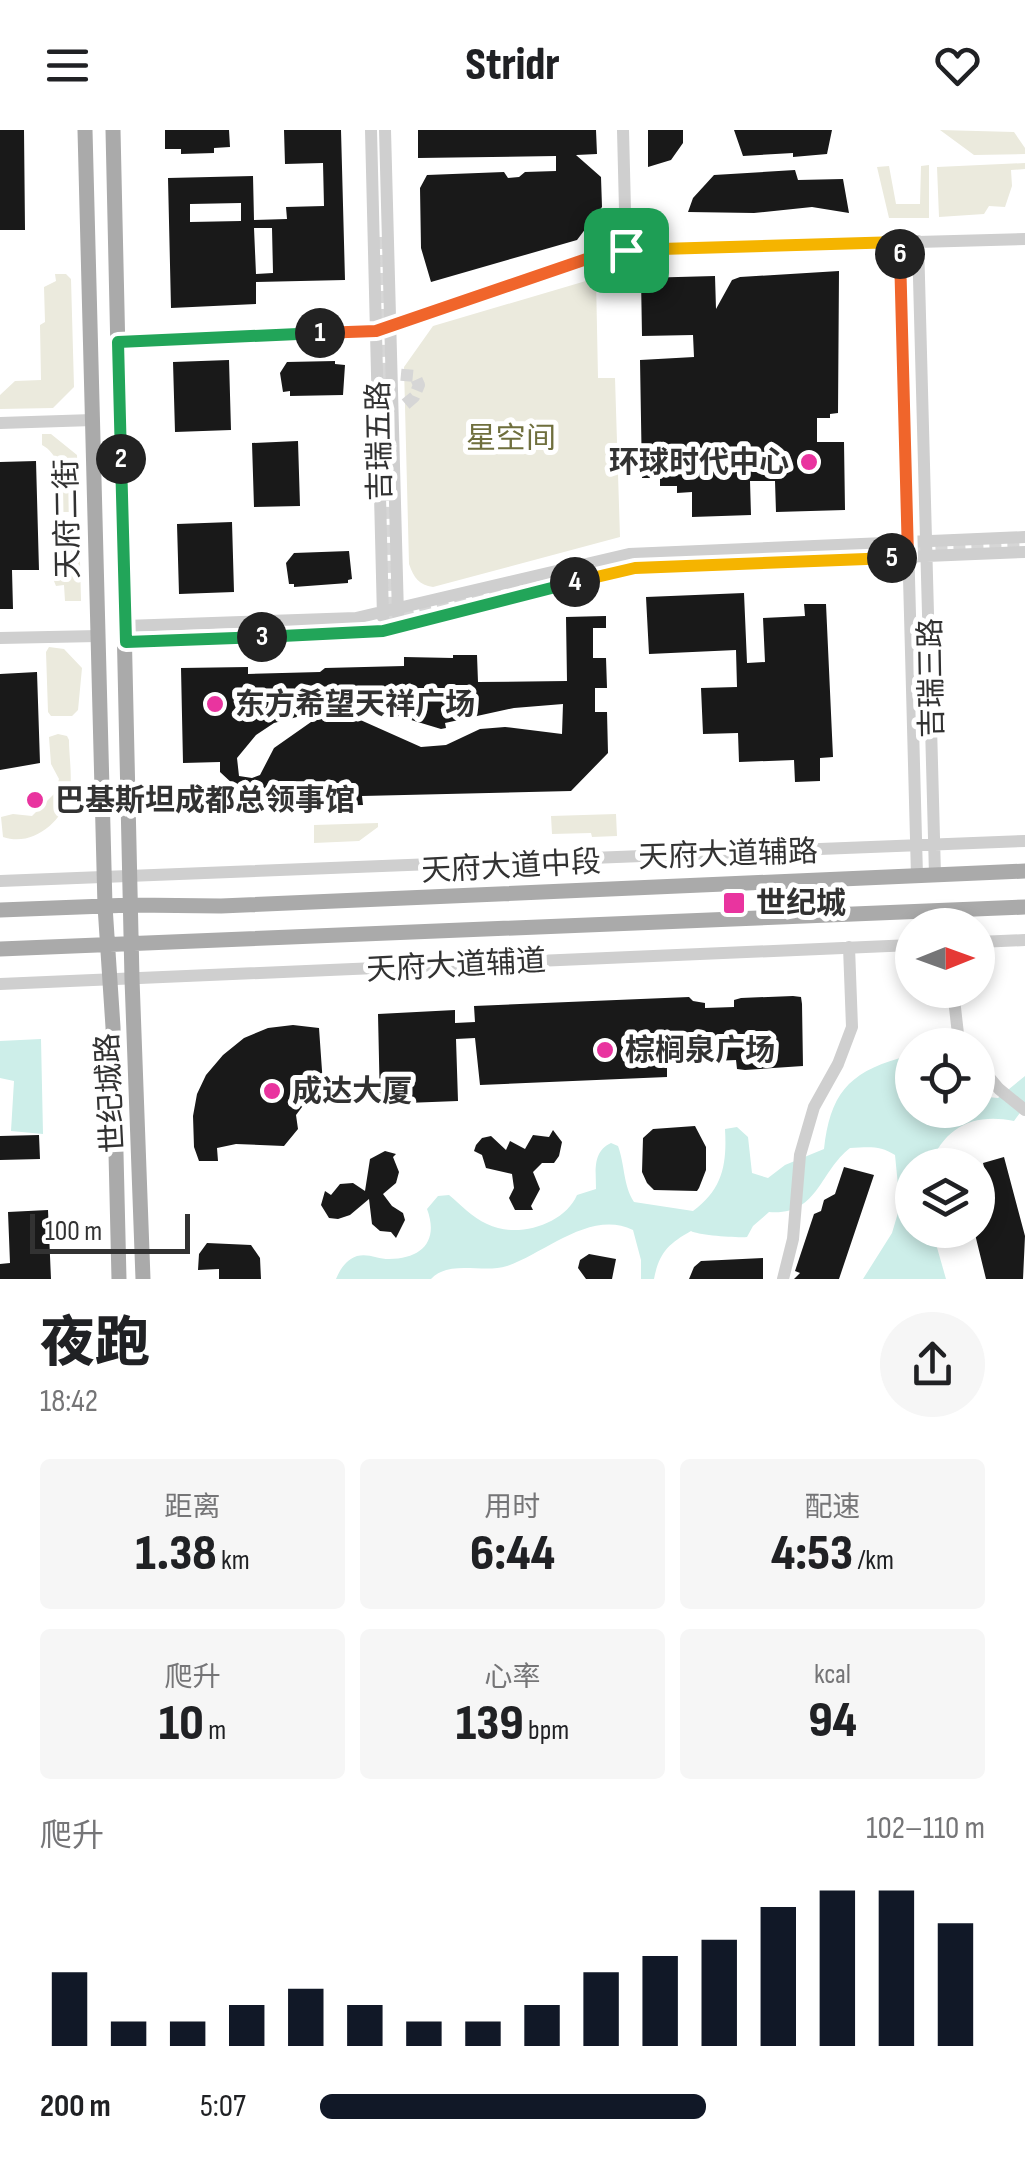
<!DOCTYPE html>
<html lang="zh">
<meta charset="utf-8">
<style>
body{margin:0;font-family:"Sofia Sans Condensed","Noto Sans SC",sans-serif;background:#f6f6f6;color:#202124;height:100vh;display:flex;flex-direction:column;font-size:38px;white-space:nowrap}
*{box-sizing:border-box;margin:0}
p{font-size:32px;color:#757577}
.icon{flex:none;width:55px;height:55px;fill:none;stroke:currentColor;stroke-width:2;stroke-linecap:round;stroke-linejoin:round}
.map{position:relative;height:1149px;overflow:hidden}
.side{display:flex;flex-direction:column;background:#fff;flex:1}
.side>*{flex:none}
.needle{width:65px;rotate:89deg}
.tools{position:absolute;left:895px;top:778px;display:grid;gap:20px}
.tools a{display:grid;place-items:center;width:100px;height:100px;border-radius:50%;background:#fff;box-shadow:0 5px 15px #0003;font-size:50px}
.scale{position:absolute;left:30px;bottom:25px;width:160px;box-sizing:border-box;padding-left:10px;border:5px solid #323232;border-top:0;font-size:28px;line-height:35px;white-space:nowrap;color:#323232;-webkit-text-stroke:8px #fff;paint-order:stroke}
.pin{position:absolute;display:grid;place-items:center;width:85px;height:85px;color:#fff;margin:-42px;border-radius:20px;box-shadow:0 5px 15px #0006}
.km{position:absolute;width:50px;height:50px;margin:-25px;border-radius:50%;background:#222;color:#fff;font-size:28px;line-height:50px;text-align:center}
.round{display:grid;place-items:center;flex:none;width:105px;height:105px;border-radius:52px;background:#f6f6f6}
.summary{display:flex;align-items:center;justify-content:space-between;height:170px;padding:0 40px}
h1{font-size:55px;font-weight:800;line-height:75px}
.figures{display:grid;grid-template-columns:repeat(3,1fr);gap:15px;height:170px;padding:10px 40px}
.figures div{display:grid;align-content:center;border-radius:10px;background:#f6f6f6;text-align:center}
.figures b{font-size:50px;font-weight:800}
.figures small{font-size:28px;font-weight:400}
.figures p{font-size:28px}
.chart{height:280px;padding:20px 40px}
.chart p{display:flex;justify-content:space-between}
.chart svg{width:100%;height:180px;margin-top:10px;stroke:#111827;stroke-width:6}
ul{padding:0 40px;list-style:none;font-size:32px}
li{display:grid;grid-template-columns:160px 120px 1fr;align-items:center;height:75px}
li i{height:25px;border-radius:12px;background:#111827}
header{display:flex;justify-content:space-between;align-items:center;height:130px;padding:0 40px;background:#fff;font-size:45px;font-weight:800}
.map>svg:first-child{display:block}
</style>
<header><svg class="icon" aria-label="menu" viewBox="0 0 24 24"><path d="M4 6h16M4 12h16M4 18h16"/></svg>Stridr<svg class="icon" aria-label="heart" viewBox="0 0 24 24"><path d="M12 20l-8-8c-3-5 5-10 8-4 3-6 11-1 8 4z"/></svg></header>
<div class="map">
<svg width="1025" height="1149" viewBox="0 0 1025 1149">
<rect width="100%" height="100%" fill="#fff"/>
<!-- green -->
<path fill="#ebeadd" d="M940,0l74,2 11,16v6l-51,1z
M1025,33v6l-14,1 1,16 -7,21 -16,-1 -5,8 -45,3 -2,-50z
M929,35v53h-40l-12,-51 12,-1 7,38h24l1,-38z
M55,144h11l5,5 3,108 -21,21 -53,1v-14l15,-14 26,-1 -1,-55 5,-3 -1,-35 12,-6z
M596,148l2,100h17l5,159 -187,50c-14,-2 -19,-9 -24,-23l-5,-197 29,-41z
M42,304h9l26,21 2,57h-19c-1,-23 6,-54 -18,-67z
M79,392l2,79h-16l-1,-16 -8,1 -2,-5 6,-58z
M49,517l15,2 18,19 -4,42 -6,6h-21l-3,-4 -2,-60z
M58,604l9,2 2,4c0,17 4,39 0,56 -8,27 -37,51 -66,41l-2,-20 12,-3 19,2 23,-23 4,-14 -8,-15 -2,-27z
M616,684l1,22 -25,1 -1,-4 -39,1 -1,-18z
M378,693v4l-19,14 -45,2v-18z"/>
<!-- water -->
<path fill="#cdeee9" d="M41,909l2,95 -32,-3 3,-50 -14,-3v-37z
M900,928h12v52h66v-14l20,2 27,-22v30l-11,15c-41,-8 -69,6 -84,44h-18v65h20l14,49h-83l29,-46 8,-27 -5,-51c-15,-10 -27,-8 -45,-7 -31,24 -32,68 -81,64l-16,14 -6,11c-10,1 -50,-2 -56,-6 -23,13 -32,22 -37,48h-13v-19l-8,-30c-42,-21 -88,23 -126,36 -24,8 -57,-7 -76,13h-95c4,-10 10,-19 21,-23 11,-3 21,3 32,3 33,0 50,-18 38,-50l11,-13 11,-1c12,10 23,22 38,29 29,15 77,1 90,-29l19,-6c0,-18 -4,-37 15,-46l7,3c7,19 5,39 16,56l59,9c30,-22 34,-47 32,-82l12,-2 11,10 4,36 16,5 17,-13 39,-16c6,-53 23,-76 76,-91z"/>
<!-- building -->
<path fill="#191919" fill-rule="evenodd" d="M0,0h24l1,100h-25z
M165,0h64l1,17 -16,1v5l-33,1v-5h-16z
M284,0h57l4,150 -89,2v22l-85,4 -3,-130 85,-2 1,44 33,-1 -1,-12 38,-1 -1,-43 -38,1zM241,73v18l-51,1v-18zM254,98h18l1,45 -17,1z
M418,0h178l1,24 -21,1 25,22 1,30 -25,33 -146,42 -10,-34 -1,-60 7,-13 77,-3 4,6 11,-1 6,-5 31,-1v-15l-138,2z
M648,0h35v13l-12,17 -23,7z
M734,0h98l-5,24 -34,3v-4l-50,3z
M795,40l3,10 45,-1 6,34 -37,-6 -58,6 -66,-1 5,-14 21,-23z
M839,141l-1,142 -8,1v4h-13v24h27l1,68 -69,2 -1,-31h-25l1,34 -59,2v-25l-15,1v-7h-17v-8h-18l-2,-118 54,-3 -1,-22 -51,1 -1,-58 74,-2 1,33 16,-29 8,-3z
M229,230l2,70 -56,2 -2,-70z
M335,231v3l10,1 -2,30 -53,1v-5l-7,1 -3,-19 7,-11z
M298,311l2,65 -46,1 -2,-64z
M36,331l3,109h-27l1,39h-13v-147z
M232,392l2,70 -55,2 -2,-70z
M349,421l3,28 -4,1v3l-54,4v-3h-5l-3,-21 8,-10z
M744,463l3,70 18,-1 -2,-44 42,-2 -1,-12h22l7,153 -13,1v23l-25,1 -1,-22 -55,2 -1,-29 -35,1 -2,-46 36,-1 -1,-37 -87,4 -3,-57z
M606,486v12h-13v30h13l1,30h-12v24h12l1,41 -37,38 -209,5 1,9 -96,2v-10h-20l-27,-25v-10l-37,1 -2,-95 67,-1v7l72,-2 5,-4 79,-2v-9l49,1v-3h24l1,27 89,-1 -1,-64zM320,572l58,8 63,19 5,-1 -1,-5 69,-15 49,-4 -1,30 -57,-7 -25,2 -34,16 -25,2zM331,578l-57,40 -14,27 -8,3 -13,-2 -2,-18 19,-23 18,-12z
M37,542l3,91 -40,7v-96z
M793,866l8,1 1,7 1,62 -58,4 -8,-1 -1,-9 -69,3v14l-187,8 -5,-47 -19,1 2,62 -78,3 -2,-90 77,-4v13l20,-1 -1,-16 215,-9 4,4 12,2v5l29,-1v-7l7,-2z
M293,895l26,3 5,71 -7,8h-15l-6,8 2,14 -14,17 -48,-2 -19,4 1,13h-19l-5,-14 -1,-31 4,-22 9,-19 17,-20 21,-17 24,-10z
M695,996l11,21v23l-7,18 -2,3 -43,-1 -7,-7 -5,-11 1,-34 10,-9z
M553,1000l9,12 -3,14 -5,7h-12l-9,9 7,17 -9,17 2,4h-18l-6,-12 5,-10 -2,-14 -26,-6 -4,-13 -8,-4 2,-6 6,-7 9,-2 15,14 4,-9 15,8 8,-14 16,2z
M39,1005l1,24 -40,1v-24z
M385,1021l11,3 -3,3 6,15 -3,11 -13,11 9,12 11,7 2,7 -9,18 -5,-6 -11,-1 -8,-7 -3,-25 -19,16 -12,4 -9,-1 -8,-13 4,-14 6,4 9,-11 13,-1 12,8 5,-32z
M1004,1027l21,79 -2,43h-37l-12,-49h4v-44l10,-3 -5,-20z
M844,1037l30,8 -35,104h-45l6,-6 -5,-2 19,-57 7,-3 3,-11 11,-6z
M48,1080l3,69h-51v-15l10,-1 -2,-51z
M207,1113l44,2 9,13 1,21h-42v-10l-21,1 1,-16z
M589,1124l27,5 -4,20h-26l-8,-11 2,-8z
M763,1128v21h-74l5,-12 7,-6z"/>
<g fill="none" stroke-linecap="round" stroke-linejoin="round">
<!-- minor-tunnel -->
<path stroke="#d6d6d6" stroke-width="12" stroke-dasharray="12 6" stroke-linecap="butt" d="M380,107l10,383 247,-60 388,-15
M383,243l32,3 4,9 -5,12 -13,11"/>
<!-- minor -->
<path stroke="#cfcfcf" stroke-width="12" d="M371,0l12,487
M385,0l13,485
M623,0l3,120
M918,111l17,634
M900,112l17,634
M118,212l258,-11 228,-78 22,-3 399,-11
M0,293l93,-3
M125,496l231,-8 273,-64 396,-17
M0,508l98,-2
M125,512l258,-11 252,-63 390,-16
M0,751l1025,-40
M978,812l47,-2
M0,854l912,-39
M953,860l5,44 6,11
M978,934l21,25 26,21
M783,1149l10,-40 7,-84 14,-48 24,-43 14,-37 -3,-80"/>
<!-- major -->
<path stroke="#aaa" stroke-width="15" d="M85,0l20,776 8,121 6,252
M113,0l19,849 11,300
M0,780l132,-5 89,1 804,-35
M0,819l1025,-42"/>
</g>
<g fill="none" stroke-linecap="round" stroke-linejoin="round">
<defs>
<path id="split-1" d="M320,203l56,-2 228,-78 22,-3"/>
<path id="split-2" d="M121,329l-3,-117 202,-9"/>
<path id="split-3" d="M121,329l5,183 136,-5"/>
<path id="split-4" d="M262,507l121,-6 192,-49"/>
<path id="split-5" d="M575,452l60,-14 257,-10"/>
<path id="split-6" d="M892,428l16,-1 -8,-303"/>
<path id="split-7" d="M626,120l274,-8v12"/>
</defs>
<!-- split-1 casing -->
<use href="#split-1" stroke="#fff" stroke-width="20"/>
<!-- split-2 casing -->
<use href="#split-2" stroke="#fff" stroke-width="20"/>
<!-- split-3 casing -->
<use href="#split-3" stroke="#fff" stroke-width="20"/>
<!-- split-4 casing -->
<use href="#split-4" stroke="#fff" stroke-width="20"/>
<!-- split-5 casing -->
<use href="#split-5" stroke="#fff" stroke-width="20"/>
<!-- split-6 casing -->
<use href="#split-6" stroke="#fff" stroke-width="20"/>
<!-- split-7 casing -->
<use href="#split-7" stroke="#fff" stroke-width="20"/>
<!-- split-1 -->
<use href="#split-1" stroke="#f0652b" stroke-width="12"/>
<!-- split-2 -->
<use href="#split-2" stroke="#22a559" stroke-width="12"/>
<!-- split-3 -->
<use href="#split-3" stroke="#22a559" stroke-width="12"/>
<!-- split-4 -->
<use href="#split-4" stroke="#22a559" stroke-width="12"/>
<!-- split-5 -->
<use href="#split-5" stroke="#f5b400" stroke-width="12"/>
<!-- split-6 -->
<use href="#split-6" stroke="#f0652b" stroke-width="12"/>
<!-- split-7 -->
<use href="#split-7" stroke="#f5b400" stroke-width="12"/>
</g>
<!-- markers -->
<g fill="#e9349f" stroke="#fff" stroke-width="4">
<circle cx="809" cy="332" r="10"/>
<circle cx="215" cy="574" r="10"/>
<circle cx="35" cy="670" r="10"/>
<rect x="722" y="761" width="24" height="24" rx="5"/>
<circle cx="605" cy="920" r="10"/>
<circle cx="272" cy="961" r="10"/>
</g>
<g text-anchor="middle" stroke-width="10" stroke-linejoin="round" paint-order="stroke">
<!-- park labels -->
<g font-size="30" fill="#6f6f3d" stroke="#fff">
<text x="511" y="318">星空间</text>
</g>
<!-- street labels -->
<g font-size="30" fill="#323232" stroke="#fff">
<text transform="translate(379 311) rotate(-91)" y="10">吉瑞五路</text>
<text transform="translate(67 389) rotate(-91)" y="10">天府二街</text>
<text transform="translate(931 548) rotate(-91)" y="10">吉瑞三路</text>
<text transform="translate(728 724) rotate(-2)" y="10">天府大道辅路</text>
<text transform="translate(511 736) rotate(-3)" y="10">天府大道中段</text>
<text transform="translate(456 835) rotate(-3)" y="10">天府大道辅道</text>
<text transform="translate(110 963) rotate(-93)" y="10">世纪城路</text>
</g>
<!-- poi labels -->
<g font-size="30" font-weight="bold" fill="#323232" stroke="#fff" text-anchor="start">
<text x="789" y="342" text-anchor="end">环球时代中心</text>
<text x="235" y="584">东方希望天祥广场</text>
<text x="55" y="680">巴基斯坦成都总领事馆</text>
<text x="756" y="783">世纪城</text>
<text x="625" y="930">棕榈泉广场</text>
<text x="292" y="971">成达大厦</text>
</g>
</g>
</svg>
<div class="tools">
<a><svg class="needle" viewBox="-14 -14 28 28"><path d="M0-13l5 13h-10z" fill="#e53935"/><path d="M0 13l5-13h-10z" fill="#757577"/></svg></a>
<a><svg class="icon" aria-label="locate" viewBox="0 0 24 24"><circle cx="12" cy="12" r="6"/><path d="M12 2v4M12 18v4M2 12h4M18 12h4"/></svg></a>
<a><svg class="icon" aria-label="layers" viewBox="0 0 24 24"><path d="M12 4l9 5-9 5-9-5zM3 14l9 5 9-5"/></svg></a>
</div>
<div class="scale">100 m</div>
<div class="pin" style="left:626px;top:120px;background:#1e9e55"><svg class="icon" aria-label="arrive" viewBox="0 0 24 24"><path d="M6 21V4h12l-3 4 3 4H6"/></svg></div>
<b class="km" style="left:320px;top:203px">1</b>
<b class="km" style="left:121px;top:329px">2</b>
<b class="km" style="left:262px;top:507px">3</b>
<b class="km" style="left:575px;top:452px">4</b>
<b class="km" style="left:892px;top:428px">5</b>
<b class="km" style="left:900px;top:124px">6</b>
</div>
<section class="side">
<div class="summary"><div><h1>夜跑</h1><p>18:42</p></div><a class="round"><svg class="icon" aria-label="share" viewBox="0 0 24 24"><path d="M12 15V3M7 8l5-5 5 5M5 13v7h14v-7"/></svg></a></div>
<div class="figures">
<div><p>距离</p><b>1.38<small> km</small></b></div>
<div><p>用时</p><b>6:44</b></div>
<div><p>配速</p><b>4:53<small> /km</small></b></div>
</div>
<div class="figures">
<div><p>爬升</p><b>10<small> m</small></b></div>
<div><p>心率</p><b>139<small> bpm</small></b></div>
<div><p>kcal</p><b>94</b></div>
</div>
<div class="chart"><p><span>爬升</span>102–110 m</p>
<svg viewBox="0 0 160 44" preserveAspectRatio="none"><path d="M5 44V26M15 44V38M25 44V38M35 44V34M45 44V30M55 44V34M65 44V38M75 44V38M85 44V34M95 44V26M105 44V22M115 44V18M125 44V10M135 44V6M145 44V6M155 44V14"/></svg>
</div>
<ul>
<li><b>200 m</b>5:07<i style="width:58%"></i></li>
</ul>
</section>
